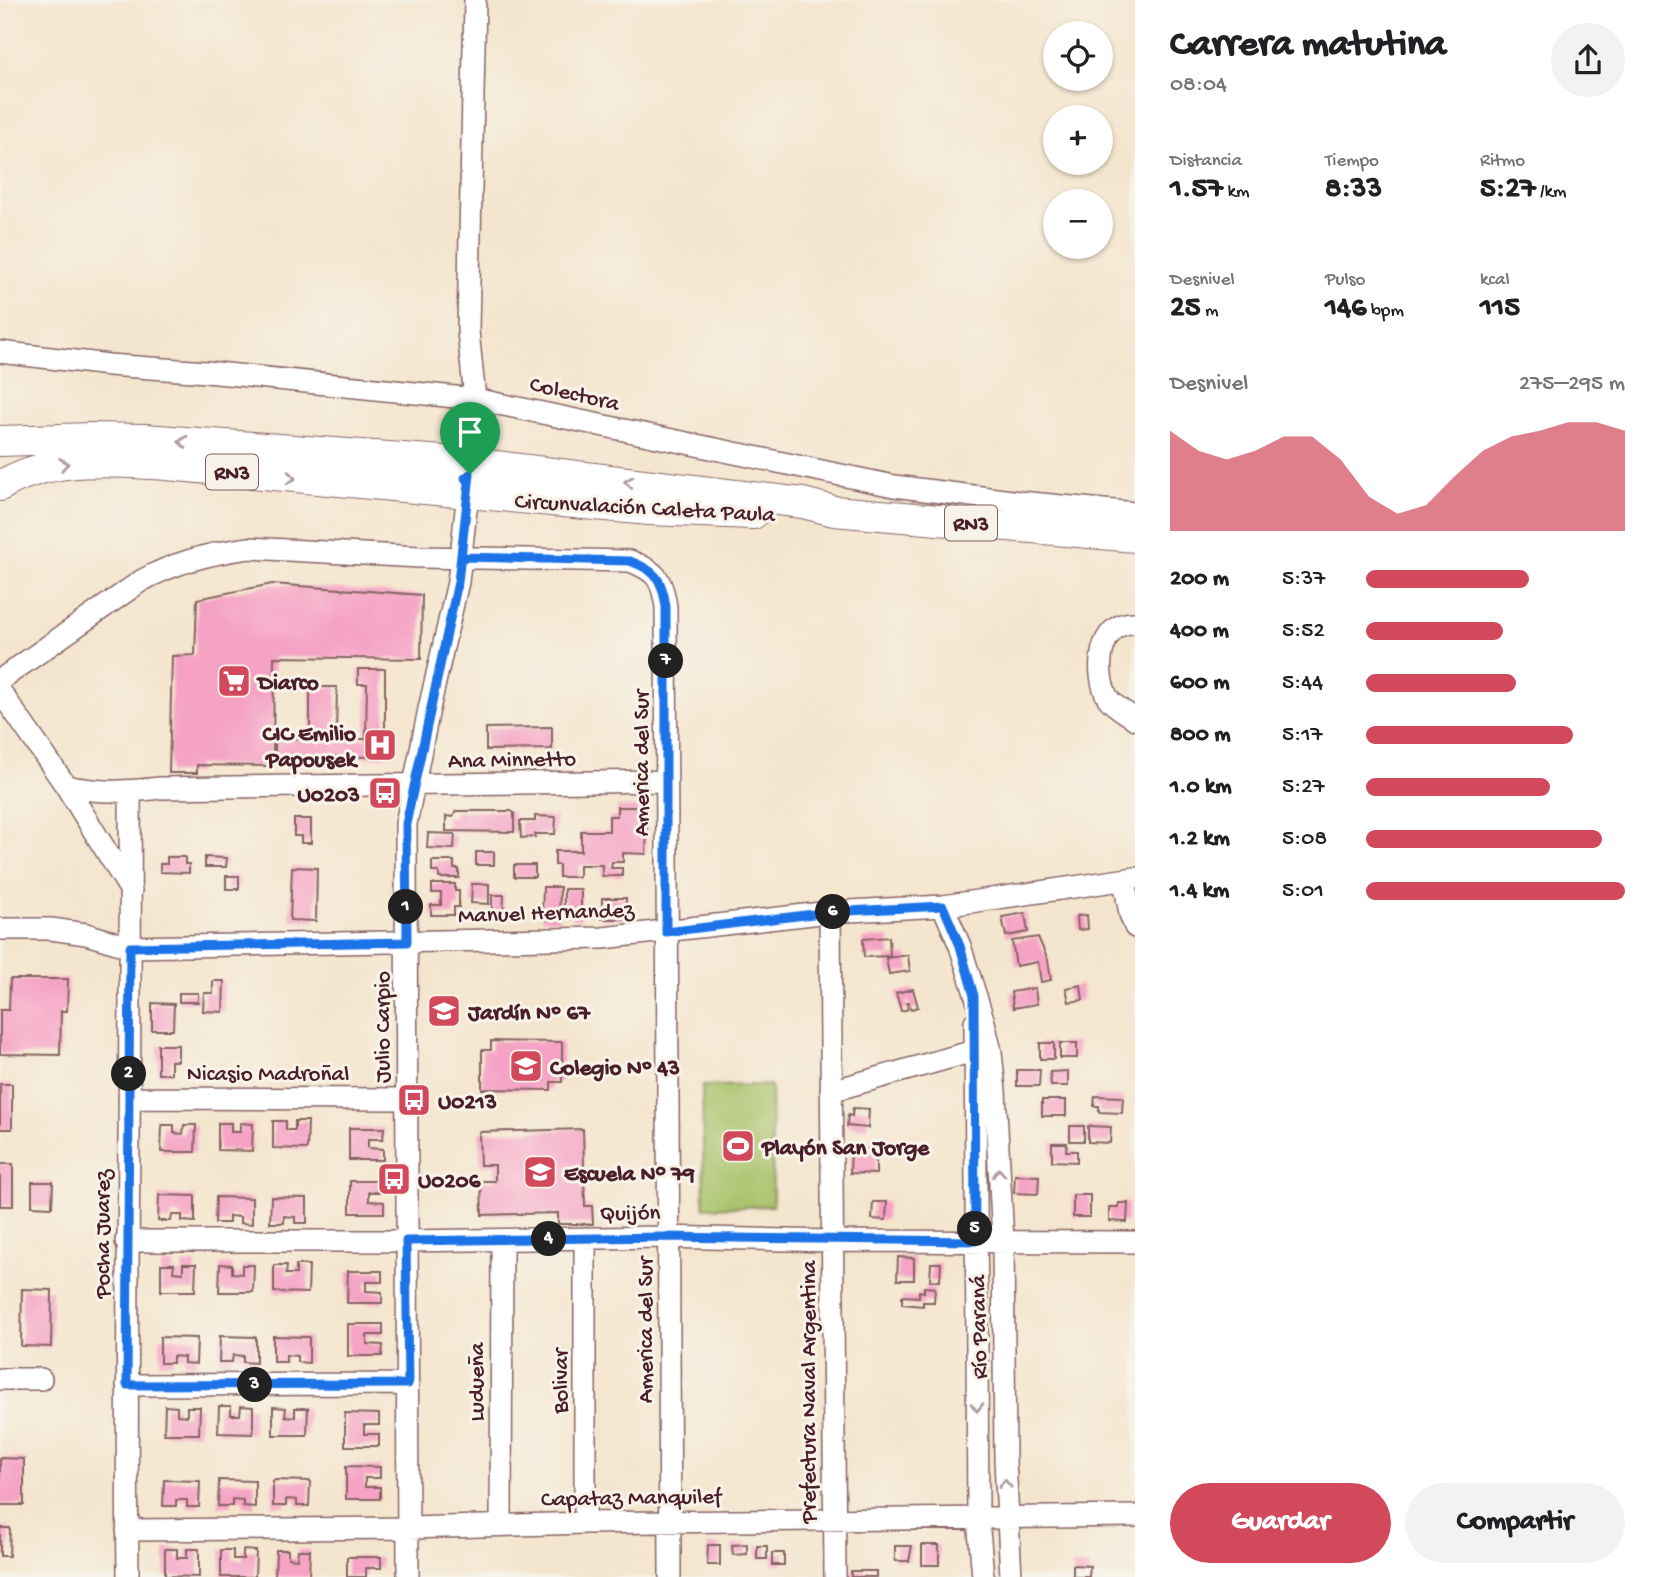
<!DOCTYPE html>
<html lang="es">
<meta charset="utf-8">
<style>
body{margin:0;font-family:"Gochi Hand",sans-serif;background:#f2f2f2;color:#202124;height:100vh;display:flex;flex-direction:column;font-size:26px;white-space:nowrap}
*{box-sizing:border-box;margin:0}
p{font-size:23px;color:#757577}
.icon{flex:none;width:38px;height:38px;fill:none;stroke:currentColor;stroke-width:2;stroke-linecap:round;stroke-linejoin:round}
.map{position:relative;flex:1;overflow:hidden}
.drawer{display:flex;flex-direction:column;background:#fff;width:525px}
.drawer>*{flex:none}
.controls{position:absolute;left:1043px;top:21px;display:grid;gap:14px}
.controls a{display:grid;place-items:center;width:70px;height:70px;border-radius:50%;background:#fff;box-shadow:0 2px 5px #0004;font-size:35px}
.pin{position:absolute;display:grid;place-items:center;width:60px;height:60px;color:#fff;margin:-72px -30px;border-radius:50% 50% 50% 0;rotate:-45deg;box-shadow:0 0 7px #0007}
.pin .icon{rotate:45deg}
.km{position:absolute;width:35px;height:35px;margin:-18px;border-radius:50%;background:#222;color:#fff;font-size:19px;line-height:35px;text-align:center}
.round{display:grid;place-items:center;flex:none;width:74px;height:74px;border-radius:37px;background:#f2f2f2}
.summary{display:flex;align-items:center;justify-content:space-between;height:119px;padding:0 35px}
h1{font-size:38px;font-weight:700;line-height:52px}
.metrics{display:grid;grid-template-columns:repeat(3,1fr);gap:10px;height:119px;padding:7px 35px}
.metrics div{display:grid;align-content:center}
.metrics b{font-size:30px;font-weight:700}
.metrics small{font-size:19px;font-weight:400}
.metrics p{font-size:19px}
.chart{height:196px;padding:14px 35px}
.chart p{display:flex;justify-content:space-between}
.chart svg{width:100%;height:126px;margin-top:7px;fill:#d1495b;opacity:.7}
.button{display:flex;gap:14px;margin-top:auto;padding:14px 35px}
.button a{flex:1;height:80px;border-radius:42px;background:#d1495b;color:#fff;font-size:28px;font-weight:700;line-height:80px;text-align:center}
.button a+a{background:#f2f2f2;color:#202124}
ul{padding:0 35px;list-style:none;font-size:23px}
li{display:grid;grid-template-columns:112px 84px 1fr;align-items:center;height:52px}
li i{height:18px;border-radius:9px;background:#d1495b}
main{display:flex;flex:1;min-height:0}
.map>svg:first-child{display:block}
</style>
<main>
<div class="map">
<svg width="1135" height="1577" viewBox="0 0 1135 1577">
<rect width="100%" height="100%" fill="#f7f3e8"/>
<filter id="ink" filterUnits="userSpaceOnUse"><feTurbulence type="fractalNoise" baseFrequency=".0143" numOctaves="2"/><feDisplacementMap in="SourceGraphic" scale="14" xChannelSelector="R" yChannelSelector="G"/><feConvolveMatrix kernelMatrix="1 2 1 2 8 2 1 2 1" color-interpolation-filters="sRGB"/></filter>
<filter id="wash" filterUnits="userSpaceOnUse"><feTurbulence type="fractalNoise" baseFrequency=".00686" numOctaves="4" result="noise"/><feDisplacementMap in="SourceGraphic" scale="28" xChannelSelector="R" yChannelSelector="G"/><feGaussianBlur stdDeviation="1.57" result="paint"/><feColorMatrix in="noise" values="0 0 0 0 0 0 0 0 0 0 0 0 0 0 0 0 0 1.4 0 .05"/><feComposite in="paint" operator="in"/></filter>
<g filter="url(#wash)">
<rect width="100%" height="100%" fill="#f4e5ce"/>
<!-- green -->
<path fill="#a7c167" stroke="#787049" stroke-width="2" d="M771,1085l2,121 -69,2 -2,-122z"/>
<g id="blocks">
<!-- building -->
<path fill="#f5a2c4" d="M272,584l150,11 -1,64 -147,-2 -1,109 -76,-1v8h-28l3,-117 23,-1 2,-56z
M358,669h27v88l-110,-1v-18l35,1v-52h27l-1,52h30l1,-55h-9z
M552,727v22l-66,1v-22z
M617,807h19l11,9 -1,38 -23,-1v9h-11l-1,6h11v8h-20v-11h-23v12h-20v-12h-4v-14h26v-20h28v-15h8z
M456,811h55l3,2v19l-68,-1v-15l7,1z
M535,816l21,1 -1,17h-20v3l-14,1 -1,-17h15z
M294,819h17v24h-10v-7h-7z
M428,833l27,1 -1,15 -27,-1z
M476,852h18v13h-18z
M167,857h18v7h4v9l-29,-1v-8h7z
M205,857l22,1 -1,9h-21z
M432,861h22v8h5v9h-20v-6h-7z
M514,865h21v12h-21z
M292,867l25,1 -1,53 -26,-1z
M226,876h13v13h-13z
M432,884h23v7h4v16h-5v8h-23v-10h10v-12h-9z
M472,884h17v20l-18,-1z
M543,887h17l-1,33 -17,-1z
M564,889h17v30h-10v-6h-7z
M492,895h12l-1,20h-11z
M602,898h24v21h-24z
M1025,913l3,19 -22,4 -4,-19z
M1087,915l1,14 -10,1 -1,-14z
M889,937l1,19 -26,1 -1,-18z
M1038,937l10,23 3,20 -10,2 -3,-20 -22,4 -4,-25z
M908,955l2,16 -21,3 -3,-16z
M10,979h58l-1,32h-6l-1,44 -60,-1v-44h9z
M213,981h11l-1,31 -20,-1 1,-18h9z
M1081,985l2,15 -14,2 -3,-14z
M1035,988l2,16 -24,4 -2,-16z
M913,989l5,18 -7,2 -2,-7h-3l2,7 -7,2 -5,-18z
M179,993h19v9h-19z
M152,1003l22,1 -1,26h-21z
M491,1041l71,1v40h-11v8l-69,-1v-39h9z
M1040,1043h14v16h-14z
M1060,1043h17v15h-17z
M158,1045h20v16h-7v13h-13z
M1017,1070h23l-1,16h-22z
M1068,1071v15h-17l-1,-14z
M0,1084h12v45h-12z
M1095,1096l28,1 -1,16 -23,-1v-6h-5z
M1042,1100h24v16h-24z
M853,1108l16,1 -1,19 -21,-2 1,-11 4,1z
M273,1121h13v9h9v-9h13l-1,28 -34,-1z
M218,1123h13v9h9v-9l13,1 -1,27 -34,-1z
M162,1125h12v8l9,1 1,-9h12l-1,27h-34z
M1070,1126h14v15h-14z
M1088,1126l23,1 -1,16 -22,-1z
M349,1128h35l-1,11h-15v9l15,1v11h-34z
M583,1129l2,77h7l1,18h-35v-11l-76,2 -1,-34h14v-16h-15l-1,-33z
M1052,1143h15l-1,8h11v11l-25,-1z
M851,1149h25v25l-26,-1z
M0,1164h13v42h-13z
M1015,1175l24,1 -1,18 -24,-1z
M350,1181h34v11h-15v9l15,1v11h-34z
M32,1182h21l-1,25 -20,-1z
M159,1195l36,1v26l-13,-1v-6h-10l-1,6h-13z
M1073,1195h17v22h-17z
M216,1197l36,1v26l-12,-1v-6l-11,-1v7h-14z
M271,1197l36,1v25h-12v-6l-11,-1v7h-14z
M873,1202h14l-1,18 -14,-1z
M1119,1203h9l-1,19 -18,-1v-14h9z
M898,1257l16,1v22h-17z
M931,1263h10l-1,18h-10z
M161,1264h13l-1,8 10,1v-9h13l-1,27h-34z
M220,1264l12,1v8l10,1v-9h12l-1,27h-34z
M274,1265h13l-1,9h10v-9h13l-1,28 -34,-1z
M348,1271h34v11h-16v9l16,1v11h-35z
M924,1287l11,1 -1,14h-11v4l-21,-2v-8l17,1v-6l5,1z
M22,1289l30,1 -1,57 -30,-1z
M348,1324h35v11h-16v9l16,1 -1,11h-34z
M220,1336l36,1v26l-13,-1v-6l-10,-1 -1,7h-13z
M273,1336l36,1v26l-12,-1v-6l-11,-1v7h-13z
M160,1337l37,1 -1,26 -12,-1v-6l-11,-1v7h-13z
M165,1406l12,1v8l10,1v-9h13l-1,27h-35z
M219,1406h12v9h9l1,-9 12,1v27l-35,-1z
M273,1407l13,1 -1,8 5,1h5v-9h13l-1,27h-34z
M345,1413l34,1v11h-15v9h15v12h-34z
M0,1458l24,1v46h-24z
M346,1466l34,1v11h-15v9h15v12h-34z
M164,1480l36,1 -1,26h-12v-7h-11v6h-13z
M219,1480l36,1v26l-12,-1v-6l-11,-1v7h-14z
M273,1480l37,1 -1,25h-12v-6l-11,-1v7h-13z
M0,1528h10l-1,28h-9z
M747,1544v10l-14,1 -1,-10z
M708,1545h12v20h-13z
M922,1545h17v20h-17z
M757,1546h10v13h-10z
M895,1546h17l-3,15h-14z
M165,1549h12v9h10v-9h12v28l-34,-1z
M221,1550h12v9h10v-9l13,1 -1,26h-34z
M276,1550h12v8l9,1 1,-9h12l-1,27h-34z
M772,1553h12v12h-12z
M347,1557h34v11h-15v9h-19z
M1073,1565l17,1 -1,11h-16z
M851,1571h25v6h-25z"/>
</g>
</g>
<g filter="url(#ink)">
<use href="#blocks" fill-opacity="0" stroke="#866464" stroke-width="2"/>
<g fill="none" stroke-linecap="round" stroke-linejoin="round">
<defs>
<path id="minor" d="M0,352l109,13 98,7 268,27 419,87 126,16 115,11
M1135,623c-37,-2 -41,51 -27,75 5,8 19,15 27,21
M0,680l141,-99c34,-19 69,-28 108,-33l171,9 210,4c26,10 32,17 36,46l4,970
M0,691l66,95 65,105
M66,786c32,7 61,6 94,2l506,-7
M1124,880l6,34 5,13
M943,906l17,40 24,76 7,30 4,39 8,150 2,219 6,117
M830,912l5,665
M0,929h51l35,5 44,13 473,-9 227,-26 113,-6 192,-28
M975,1022l3,496 5,59
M831,1091l157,-44
M129,1098l278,1
M585,1238v285
M126,1241h280l257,-4 169,4 303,1
M0,1379h41
M127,1385l281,-1
M501,1524l1,-284
M127,1530l281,-2 177,-5 550,-7
M128,1577c-3,-262 4,-524 2,-785
M408,1577l-2,-753 23,-115 29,-127 12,-108 5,-75 -7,-68 7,-331"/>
<path id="highway" d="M0,441l91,-3 54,1 326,24 332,40 31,8 301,26
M0,486c51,-31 110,-24 167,-21l482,45 104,4"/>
</defs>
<!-- minor casing -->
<use href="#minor" stroke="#866464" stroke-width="24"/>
<!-- highway casing -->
<use href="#highway" stroke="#866464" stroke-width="32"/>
<!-- minor -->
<use href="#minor" stroke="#fff" stroke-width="21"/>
<!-- highway -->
<use href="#highway" stroke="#fff" stroke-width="30"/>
</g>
<!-- one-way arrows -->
<defs><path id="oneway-chevron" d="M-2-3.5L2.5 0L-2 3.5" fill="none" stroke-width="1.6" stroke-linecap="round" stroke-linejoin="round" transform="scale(1.75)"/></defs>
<g stroke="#ae9aa0">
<use href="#oneway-chevron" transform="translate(183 442) rotate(-175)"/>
<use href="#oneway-chevron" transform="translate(64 464) rotate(-9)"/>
<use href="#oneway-chevron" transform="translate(291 478) rotate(6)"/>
<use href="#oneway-chevron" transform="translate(629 482) rotate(-173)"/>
<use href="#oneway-chevron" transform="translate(999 1173) rotate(-93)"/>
<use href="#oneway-chevron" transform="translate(977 1407) rotate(90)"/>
<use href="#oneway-chevron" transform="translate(1005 1484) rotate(-92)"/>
</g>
</g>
<g fill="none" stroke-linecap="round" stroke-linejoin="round" filter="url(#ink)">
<defs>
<path id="route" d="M470,474l-12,108 -52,242 1,118 -277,5 -3,438 281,-1 -2,-143 257,-4 312,4 -1,-245 -14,-50 -17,-40 -113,6 -164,20v-325c-4,-29 -10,-36 -36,-46l-169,-4 8,-74 -4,-5 5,-4"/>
</defs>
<!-- route casing -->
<use href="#route" stroke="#fff" stroke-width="14"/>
<!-- route -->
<use href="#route" stroke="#1a73e8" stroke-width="9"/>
</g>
<!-- icons -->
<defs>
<symbol id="supermarket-square" viewBox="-11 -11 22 22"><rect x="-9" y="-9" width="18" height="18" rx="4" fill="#d1495b" stroke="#f7f3e8"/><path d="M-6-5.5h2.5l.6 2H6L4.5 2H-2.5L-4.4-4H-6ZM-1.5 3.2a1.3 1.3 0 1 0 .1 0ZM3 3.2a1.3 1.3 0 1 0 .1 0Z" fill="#fff"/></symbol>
<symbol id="hospital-square" viewBox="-11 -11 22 22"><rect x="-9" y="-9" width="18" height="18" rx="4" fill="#d1495b" stroke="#f7f3e8"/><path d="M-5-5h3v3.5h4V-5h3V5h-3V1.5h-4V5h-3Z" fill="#fff"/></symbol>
<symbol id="bus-square" viewBox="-11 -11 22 22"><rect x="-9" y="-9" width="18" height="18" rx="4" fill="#d1495b" stroke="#f7f3e8"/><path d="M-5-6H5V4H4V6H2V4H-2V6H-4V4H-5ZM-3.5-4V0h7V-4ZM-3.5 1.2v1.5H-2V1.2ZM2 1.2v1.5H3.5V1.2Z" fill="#fff"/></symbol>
<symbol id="school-square" viewBox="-11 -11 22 22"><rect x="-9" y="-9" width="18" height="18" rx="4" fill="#d1495b" stroke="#f7f3e8"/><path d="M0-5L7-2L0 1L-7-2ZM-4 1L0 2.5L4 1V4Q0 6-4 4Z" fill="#fff"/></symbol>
<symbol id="stadium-square" viewBox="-11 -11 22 22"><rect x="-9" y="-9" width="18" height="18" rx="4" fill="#d1495b" stroke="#f7f3e8"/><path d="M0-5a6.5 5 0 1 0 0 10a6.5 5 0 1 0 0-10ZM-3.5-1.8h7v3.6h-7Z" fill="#fff"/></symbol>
</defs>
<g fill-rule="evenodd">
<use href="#supermarket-square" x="215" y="662" width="38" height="38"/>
<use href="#hospital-square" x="361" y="726" width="38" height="38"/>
<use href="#bus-square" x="366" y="774" width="38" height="38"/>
<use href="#school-square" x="425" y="992" width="38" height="38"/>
<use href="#school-square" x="507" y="1047" width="38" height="38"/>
<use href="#bus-square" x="395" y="1081" width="38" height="38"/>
<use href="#stadium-square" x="719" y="1127" width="38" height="38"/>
<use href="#school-square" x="521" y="1153" width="38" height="38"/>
<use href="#bus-square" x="375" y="1160" width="38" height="38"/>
</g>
<g text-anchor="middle" stroke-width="6" stroke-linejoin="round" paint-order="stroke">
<!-- shield labels -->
<g fill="#f7f3e8" stroke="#7e5f64" stroke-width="2">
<rect x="206" y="454.5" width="52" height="35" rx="5"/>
<rect x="945" y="505.5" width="52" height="35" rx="5"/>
</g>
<g font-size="21" font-weight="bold" fill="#4a1f2b">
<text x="232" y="479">RN3</text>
<text x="971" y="530">RN3</text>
</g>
<!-- street labels -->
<g font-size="23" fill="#4a1f2b" stroke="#f7f3e8">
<text transform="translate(575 392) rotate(13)" y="8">Colectora</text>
<text transform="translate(645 506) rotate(3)" y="8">Circunvalación Caleta Paula</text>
<text transform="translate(512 758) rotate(-1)" y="8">Ana Minnetto</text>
<text transform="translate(640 763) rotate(-90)" y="8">America del Sur</text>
<text transform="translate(546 911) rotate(-2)" y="8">Manuel Hernandez</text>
<text transform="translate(381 1027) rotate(-90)" y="8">Julio Carpio</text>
<text x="268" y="1080">Nicasio Madroñal</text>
<text transform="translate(630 1211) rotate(-1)" y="8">Quijón</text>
<text transform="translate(101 1234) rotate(-90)" y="8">Pocha Juarez</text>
<text transform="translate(977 1327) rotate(-91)" y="8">Río Paraná</text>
<text transform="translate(644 1330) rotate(-90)" y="8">America del Sur</text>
<text transform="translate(559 1381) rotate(-90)" y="8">Bolivar</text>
<text transform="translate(475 1382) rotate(-90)" y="8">Ludueña</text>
<text transform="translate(807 1392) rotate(-90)" y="8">Prefectura Naval Argentina</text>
<text transform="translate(631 1496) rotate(-1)" y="8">Capataz Manquilef</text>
</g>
<!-- poi labels -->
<g font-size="23" font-weight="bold" fill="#4a1f2b" stroke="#f7f3e8" text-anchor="start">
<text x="258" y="689">Diarco</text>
<text x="356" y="740" text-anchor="end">CIC Emilio<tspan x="356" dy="26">Papousek</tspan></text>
<text x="360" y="801" text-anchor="end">U0203</text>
<text x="468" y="1019">Jardín Nº 67</text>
<text x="550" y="1074">Colegio Nº 43</text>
<text x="438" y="1108">U0213</text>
<text x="762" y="1154">Playón San Jorge</text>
<text x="564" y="1180">Escuela N° 79</text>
<text x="418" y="1187">U0206</text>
</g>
</g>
</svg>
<div class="controls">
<a><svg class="icon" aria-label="locate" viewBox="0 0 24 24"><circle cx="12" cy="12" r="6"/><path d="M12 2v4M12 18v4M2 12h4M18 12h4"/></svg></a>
<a>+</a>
<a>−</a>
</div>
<div class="pin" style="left:470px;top:474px;background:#1e9e55"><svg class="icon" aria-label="arrive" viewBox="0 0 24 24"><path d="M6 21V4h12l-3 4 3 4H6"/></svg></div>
<b class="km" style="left:406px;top:907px">1</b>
<b class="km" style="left:129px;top:1074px">2</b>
<b class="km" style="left:255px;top:1385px">3</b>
<b class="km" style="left:549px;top:1239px">4</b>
<b class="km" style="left:975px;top:1229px">5</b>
<b class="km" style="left:833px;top:912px">6</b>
<b class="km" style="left:666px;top:661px">7</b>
</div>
<section class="drawer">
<div class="summary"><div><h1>Carrera matutina</h1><p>08:04</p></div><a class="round"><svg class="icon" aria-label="share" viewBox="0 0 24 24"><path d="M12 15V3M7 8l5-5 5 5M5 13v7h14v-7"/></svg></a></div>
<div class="metrics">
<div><p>Distancia</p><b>1.57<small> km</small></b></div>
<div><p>Tiempo</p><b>8:33</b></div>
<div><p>Ritmo</p><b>5:27<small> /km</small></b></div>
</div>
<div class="metrics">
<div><p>Desnivel</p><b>25<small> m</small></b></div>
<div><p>Pulso</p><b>146<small> bpm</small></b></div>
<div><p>kcal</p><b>115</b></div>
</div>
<div class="chart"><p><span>Desnivel</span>275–295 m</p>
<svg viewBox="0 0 160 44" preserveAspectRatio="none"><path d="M0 44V9L10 16L20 19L30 16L40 11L50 11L60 19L70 32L80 38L90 35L100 25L110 16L120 11L130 9L140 6L150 6L160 9V44z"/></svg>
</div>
<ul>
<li><b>200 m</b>5:37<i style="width:63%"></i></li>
<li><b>400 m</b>5:52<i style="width:53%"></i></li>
<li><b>600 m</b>5:44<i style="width:58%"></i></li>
<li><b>800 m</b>5:17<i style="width:80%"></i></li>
<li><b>1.0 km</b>5:27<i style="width:71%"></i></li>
<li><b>1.2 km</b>5:08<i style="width:91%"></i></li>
<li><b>1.4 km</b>5:01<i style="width:100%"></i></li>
</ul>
<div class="button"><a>Guardar</a><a>Compartir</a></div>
</section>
</main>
